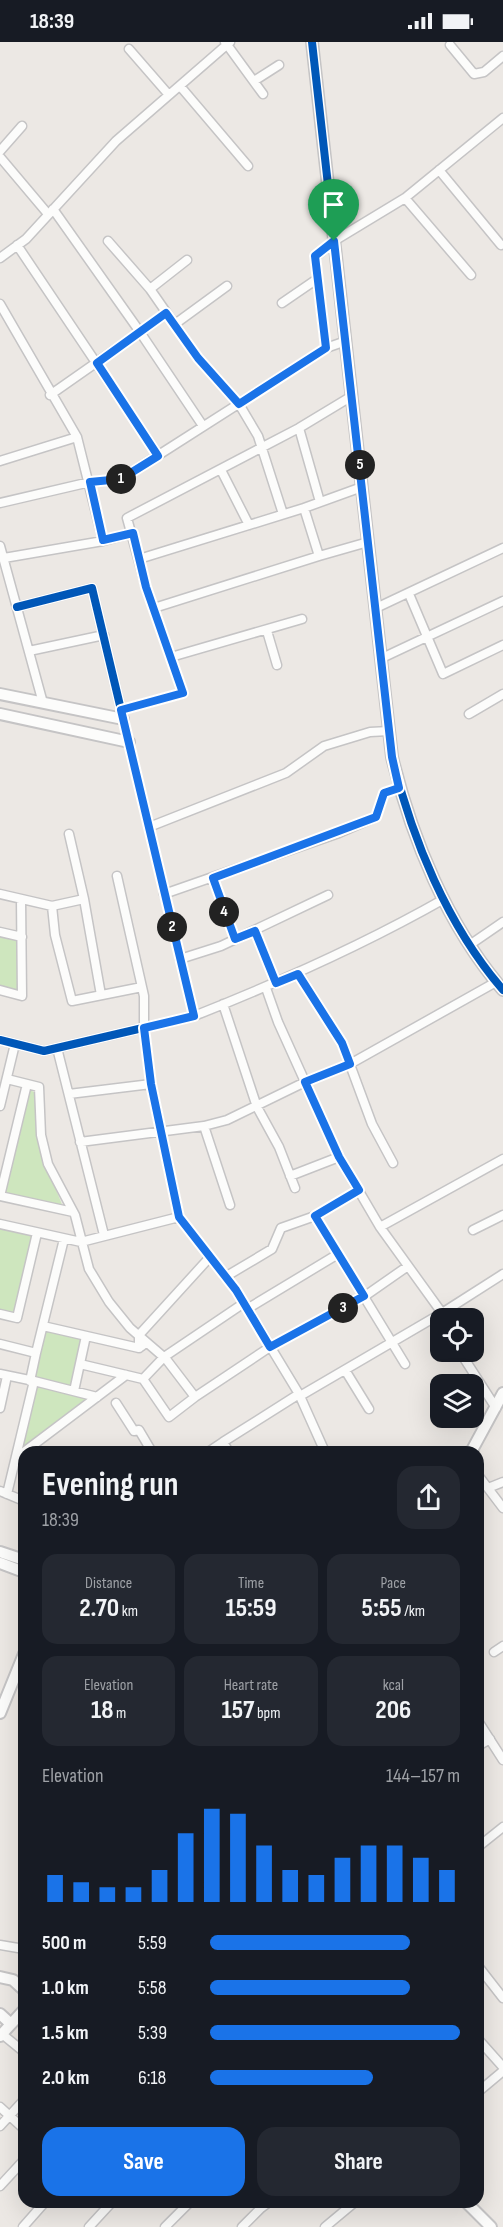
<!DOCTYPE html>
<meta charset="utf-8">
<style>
body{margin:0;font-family:"Sofia Sans Condensed",sans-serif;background:#242831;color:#f1f3f6;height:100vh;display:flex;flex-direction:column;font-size:22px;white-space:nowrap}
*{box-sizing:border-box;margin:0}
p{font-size:20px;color:#9ea1a6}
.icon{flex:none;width:33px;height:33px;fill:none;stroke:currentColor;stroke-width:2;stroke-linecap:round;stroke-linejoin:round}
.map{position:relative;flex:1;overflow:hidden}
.details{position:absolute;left:18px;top:1404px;width:466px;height:762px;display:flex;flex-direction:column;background:#171b24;border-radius:18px;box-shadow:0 6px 24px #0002}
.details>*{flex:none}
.buttons{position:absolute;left:430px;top:1266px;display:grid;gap:12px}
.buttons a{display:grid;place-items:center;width:54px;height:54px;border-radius:12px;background:#171b24;box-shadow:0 6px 24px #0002;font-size:30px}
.pin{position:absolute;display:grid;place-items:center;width:51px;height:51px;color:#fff;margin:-62px -26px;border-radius:50% 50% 50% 0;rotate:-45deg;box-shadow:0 0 6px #0007}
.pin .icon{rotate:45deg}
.km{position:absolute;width:30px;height:30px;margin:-15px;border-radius:50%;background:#222;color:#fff;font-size:16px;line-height:30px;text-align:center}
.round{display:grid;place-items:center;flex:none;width:63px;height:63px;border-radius:18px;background:#242831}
.summary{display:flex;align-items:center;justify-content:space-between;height:102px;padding:0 24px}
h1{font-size:33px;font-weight:700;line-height:45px}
.stats{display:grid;grid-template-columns:repeat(3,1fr);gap:9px;height:102px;padding:6px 24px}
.stats div{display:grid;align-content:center;border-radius:15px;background:#242831;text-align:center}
.stats b{font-size:26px;font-weight:700}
.stats small{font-size:16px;font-weight:400}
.stats p{font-size:16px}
.chart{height:168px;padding:12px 24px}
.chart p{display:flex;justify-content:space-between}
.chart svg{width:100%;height:108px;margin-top:6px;stroke:#1a73e8;stroke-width:6}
.button{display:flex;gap:12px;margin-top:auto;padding:12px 24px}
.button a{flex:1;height:69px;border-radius:18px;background:#1a73e8;color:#fff;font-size:24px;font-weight:700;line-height:69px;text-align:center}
.button a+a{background:#242831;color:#f1f3f6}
ul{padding:0 24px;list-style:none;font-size:20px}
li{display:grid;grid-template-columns:96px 72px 1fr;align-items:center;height:45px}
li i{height:15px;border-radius:8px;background:#1a73e8}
.status{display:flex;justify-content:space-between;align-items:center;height:42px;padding:0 30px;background:#171b24;direction:ltr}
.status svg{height:16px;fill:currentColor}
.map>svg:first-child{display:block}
</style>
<div class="status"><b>18:39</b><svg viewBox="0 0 49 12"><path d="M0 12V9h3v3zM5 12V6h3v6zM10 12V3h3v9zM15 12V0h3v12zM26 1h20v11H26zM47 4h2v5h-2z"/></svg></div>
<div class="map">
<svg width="503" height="2185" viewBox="0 0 503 2185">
<rect width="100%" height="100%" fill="#ece8e4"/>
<!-- green -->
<path fill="#cee6be" d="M0,894l17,4v50l-17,-5z
M30,1048l6,3 3,54 24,60 -58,-14z
M0,1186l32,8 -18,78 -14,-4z
M45,1288l38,9 -12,48 -38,-9z
M37,1344l51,12 -66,52z"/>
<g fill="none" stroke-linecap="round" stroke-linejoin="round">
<defs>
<path id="minor" d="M225,0l38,52
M450,3l24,29 10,-2 19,-16
M129,7l40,46
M254,39l25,-16
M180,44l68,80
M0,109l22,-25
M0,115l48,57
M439,128l62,75
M405,156l66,77
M53,167l87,123 26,-19
M108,199l42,48 48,69 41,46 19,32 25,78
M17,203l141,210
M0,216l26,-19 90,-98 114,-99
M150,247l37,-29
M282,261l35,-24
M0,262l77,133 26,104 30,-8
M175,282l52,-38
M326,306l20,-7
M50,353l90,-63 63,94
M299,386l21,74
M0,419l77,-24
M221,428l28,55
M0,461l90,-21 31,-3 205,-131 -11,-91 19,-16 71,-43 98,-80
M304,466l58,-21
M0,504l43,157
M319,514l49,-14
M4,516l99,-17
M139,517l165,-51 15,48 -165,52
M409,552l34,80 60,-29
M376,566l127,-60
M267,589l10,34
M29,609l75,-16
M171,615l131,-38
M382,616l121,-57
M121,668l62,-17 -37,-106 -19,-69 172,-90 53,-32
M469,672l34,-20
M149,785l137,-54 38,-27 46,-14 19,-1
M117,834l27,120v32l7,56 28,133
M213,836l22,61
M0,852l52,12 3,29 17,66 70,-14
M164,852l175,-61 37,-16 8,-24 15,-5
M84,857l17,96
M52,864l32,-7 -15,-65
M255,889l21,52
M0,890l22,5
M471,902l32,-22
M180,917l41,-13 107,-51
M298,931l44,70 30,81 21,39
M266,946l12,34 61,135
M0,948l22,6 -1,-97
M223,962l34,103 22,40 16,41
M194,974c86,-34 169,-71 250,-117
M0,998l44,11 150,-35 -102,-428 -75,19
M57,1006l47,187
M7,1037l32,8 2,48 7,29 27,51 14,54 20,33 21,26 36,31 29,38 75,-50 95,-51 43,-30
M69,1052l82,-10
M0,1064l15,-62
M204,1084l26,79
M80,1100l124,-16 23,-6 78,-38 45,-18 146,-82
M290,1134l49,-19 41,70 62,86 -142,83
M0,1154l27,-112
M0,1154l73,16
M315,1174l23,38
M0,1182l81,18 98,-25 57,73 63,104 -76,48 6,10
M380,1185l123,-68
M473,1188l30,-15
M225,1235l47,-28 9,-21 34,-12 44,-26
M247,1267l91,-55 67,110
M0,1272l17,4 20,-85
M443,1276l-1,-5 61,-39
M43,1284l96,22 3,-2
M0,1302l36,9 28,-114
M139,1306v-13l71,-78
M460,1310l36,56
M80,1322l63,15 26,38 26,-20
M345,1328l24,39
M0,1332l34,7
M143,1337l21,-22 80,-54
M30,1339l6,-28
M74,1349l12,-55
M299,1352l26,58
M116,1361l18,28 5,-1 13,22
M0,1366l7,-32
M208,1410l15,-10
M16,1416l110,-83
M478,1433l25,33
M488,1446l15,-6
M0,1449l24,10
M7,1452l27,-113 63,16
M494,1610l9,-6
M478,1679l25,39
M478,1704l12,-7
M478,1805l25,-20
M0,1903l24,4
M478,1924l25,32
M2,1992l22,18
M478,1997l25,28
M478,2050l25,-21
M0,2065l24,22
M0,2084l24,-26
M0,2144l24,-26
M261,2166l8,-6
M23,2185l22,-25
M89,2185l23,-25
M165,2185l25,-25
M242,2185l19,-19 -5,-6
M325,2185l30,-25"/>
<path id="tertiary" d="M312,0l80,715c20,82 55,168 111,233
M0,652l123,25
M0,672l129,28
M471,1410l32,-59
M0,1510l24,8
M0,1521l24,9
M0,1671l24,-59
M0,1935l13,3 11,10
M0,1972l11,10
M0,1994l24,-26
M466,2160l25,25"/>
</defs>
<!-- minor casing -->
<use href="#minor" stroke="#c5c4c5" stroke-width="11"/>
<!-- tertiary casing -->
<use href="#tertiary" stroke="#c5c4c5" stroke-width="14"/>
<!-- minor -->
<use href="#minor" stroke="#fcfcfb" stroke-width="8"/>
<!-- tertiary -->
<use href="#tertiary" stroke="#fcfcfb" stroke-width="10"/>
<defs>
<path id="cycleway" d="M312,0l80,715c20,82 55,168 111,233
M0,998l44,11 150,-35 -102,-428 -75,19"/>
</defs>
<!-- cycleway casing -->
<use href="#cycleway" stroke="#fff" stroke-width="11"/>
<!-- cycleway -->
<use href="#cycleway" stroke="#0057b8" stroke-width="8"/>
</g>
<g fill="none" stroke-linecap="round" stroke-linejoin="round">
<defs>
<path id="route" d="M334,199l58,516 7,31 -15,5 -8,24 -163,61 22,61 20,-8 21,52 22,-9 44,69 8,21 -45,18 34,75 20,33 -44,26 49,80 -94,51 -34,-57 -57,-73 -28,-133 -7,-56 50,-12 -73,-306 62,-17 -37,-106 -13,-54 -30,7 -13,-58 31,-3 37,-23 -61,-93 69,-50 32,45 41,46 87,-56 -11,-92z"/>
</defs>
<!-- route casing -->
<use href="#route" stroke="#fff" stroke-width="12"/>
<!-- route -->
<use href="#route" stroke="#1a73e8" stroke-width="8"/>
</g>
</svg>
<div class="buttons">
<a><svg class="icon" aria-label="locate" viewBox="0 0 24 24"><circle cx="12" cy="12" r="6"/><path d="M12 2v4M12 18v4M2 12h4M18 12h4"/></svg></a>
<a><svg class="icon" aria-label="layers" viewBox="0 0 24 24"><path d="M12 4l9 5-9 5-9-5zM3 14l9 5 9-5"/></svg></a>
</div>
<div class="pin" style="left:334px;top:199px;background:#1e9e55"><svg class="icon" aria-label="arrive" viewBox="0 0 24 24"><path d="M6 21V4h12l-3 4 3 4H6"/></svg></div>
<b class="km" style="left:121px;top:437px">1</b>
<b class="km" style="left:172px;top:885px">2</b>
<b class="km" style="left:343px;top:1266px">3</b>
<b class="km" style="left:224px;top:870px">4</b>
<b class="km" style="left:360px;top:423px">5</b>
<section class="details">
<div class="summary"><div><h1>Evening run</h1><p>18:39</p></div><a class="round"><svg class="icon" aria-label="share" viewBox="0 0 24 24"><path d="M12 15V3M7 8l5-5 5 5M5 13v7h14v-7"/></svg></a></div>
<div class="stats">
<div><p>Distance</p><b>2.70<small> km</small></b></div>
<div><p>Time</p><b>15:59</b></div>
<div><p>Pace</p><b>5:55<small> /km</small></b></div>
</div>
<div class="stats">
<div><p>Elevation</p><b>18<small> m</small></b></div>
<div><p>Heart rate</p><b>157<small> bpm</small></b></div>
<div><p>kcal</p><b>206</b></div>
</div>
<div class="chart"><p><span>Elevation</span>144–157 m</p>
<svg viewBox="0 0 160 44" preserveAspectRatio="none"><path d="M5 44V33M15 44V36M25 44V38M35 44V38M45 44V31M55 44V16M65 44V6M75 44V8M85 44V21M95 44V31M105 44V33M115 44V26M125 44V21M135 44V21M145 44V26M155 44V31"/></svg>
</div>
<ul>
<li><b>500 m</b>5:59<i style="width:80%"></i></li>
<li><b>1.0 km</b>5:58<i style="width:80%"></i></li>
<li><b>1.5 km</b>5:39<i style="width:100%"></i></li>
<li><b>2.0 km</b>6:18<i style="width:65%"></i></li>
</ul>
<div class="button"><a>Save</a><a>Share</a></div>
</section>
</div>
